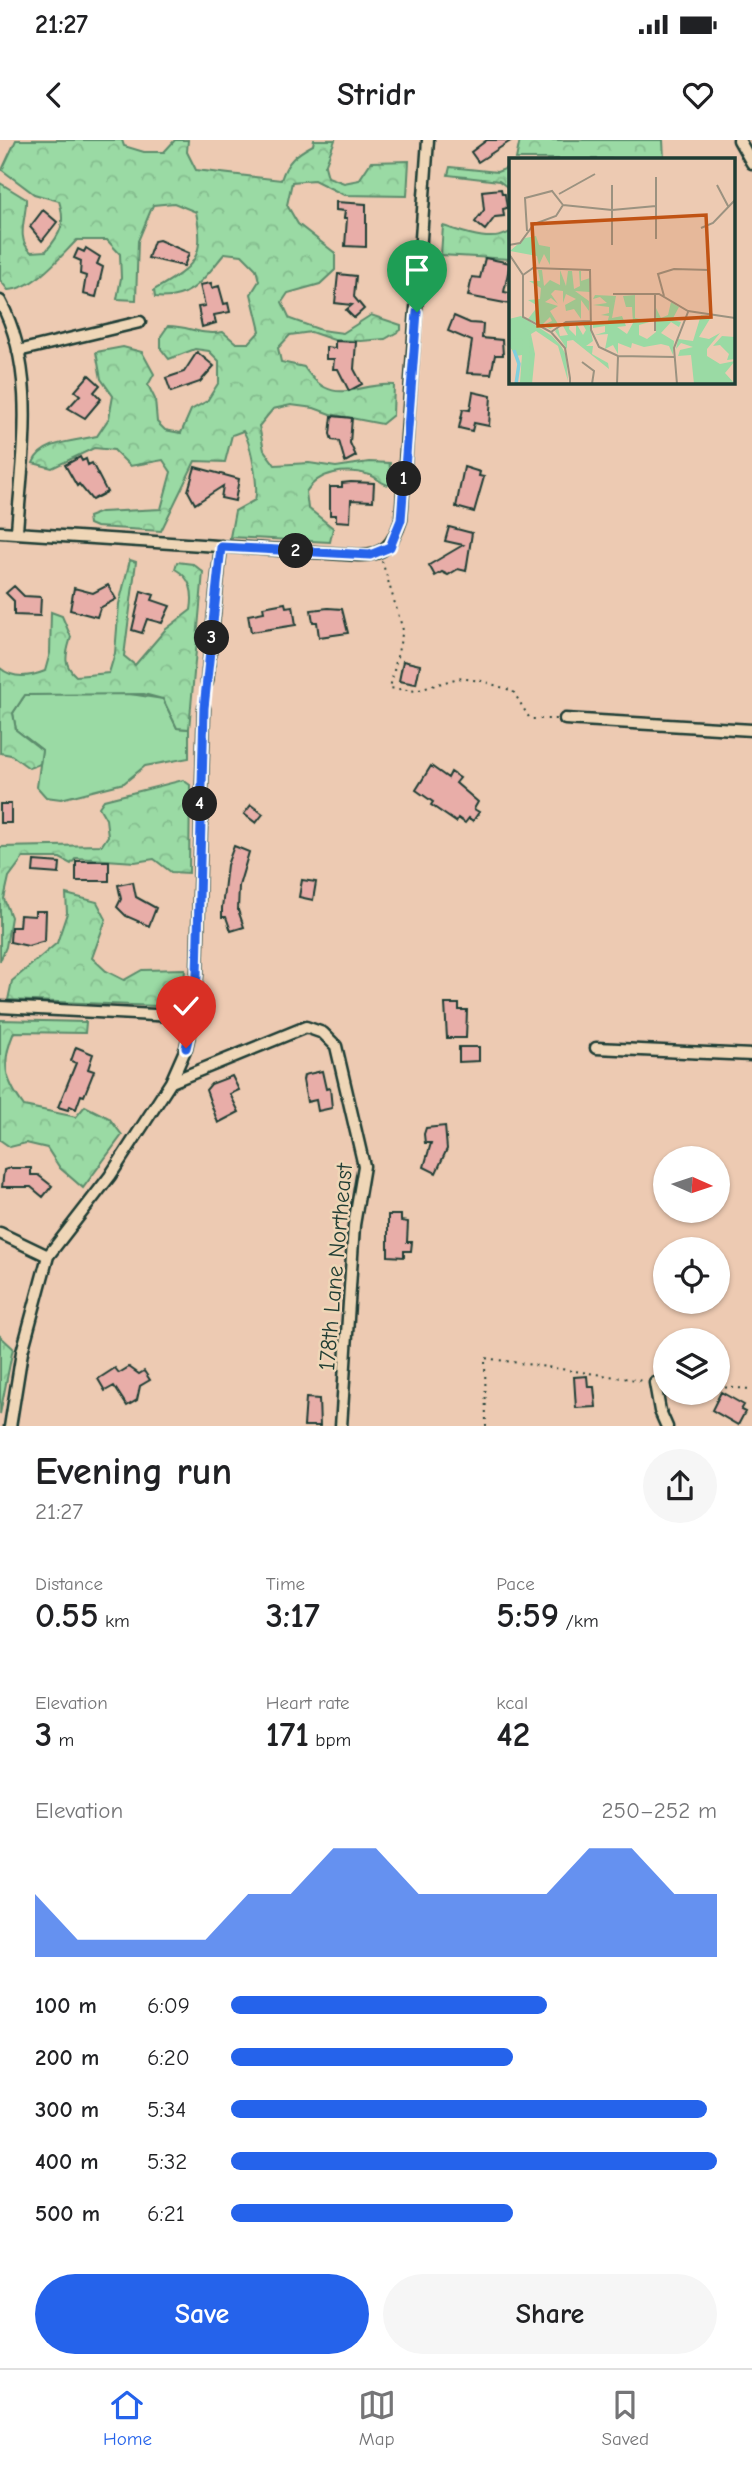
<!DOCTYPE html>
<meta charset="utf-8">
<style>
body{margin:0;font-family:"Comic Neue",sans-serif;background:#f6f6f6;color:#202124;height:100vh;display:flex;flex-direction:column;font-size:26px;white-space:nowrap}
*{box-sizing:border-box;margin:0}
p{font-size:23px;color:#757577}
.icon{flex:none;width:38px;height:38px;fill:none;stroke:currentColor;stroke-width:2;stroke-linecap:round;stroke-linejoin:round}
.map{position:relative;height:1286px;overflow:hidden}
.drawer{display:flex;flex-direction:column;background:#fff;flex:1}
.drawer>*{flex:none}
.needle{width:46px;rotate:93deg}
.buttons{position:absolute;left:653px;top:1006px;display:grid;gap:14px}
.buttons a{display:grid;place-items:center;width:77px;height:77px;border-radius:50%;background:#fff;box-shadow:0 2px 5px #0004;font-size:35px}
.pin{position:absolute;display:grid;place-items:center;width:60px;height:60px;color:#fff;margin:-72px -30px;border-radius:50% 50% 50% 0;rotate:-45deg;box-shadow:0 0 7px #0007}
.pin .icon{rotate:45deg}
.km{position:absolute;width:35px;height:35px;margin:-18px;border-radius:50%;background:#222;color:#fff;font-size:19px;line-height:35px;text-align:center}
.round{display:grid;place-items:center;flex:none;width:74px;height:74px;border-radius:37px;background:#f6f6f6}
.headline{display:flex;align-items:center;justify-content:space-between;height:119px;padding:0 35px}
h1{font-size:38px;font-weight:700;line-height:52px}
.stats{display:grid;grid-template-columns:repeat(3,1fr);gap:10px;height:119px;padding:7px 35px}
.stats div{display:grid;align-content:center}
.stats b{font-size:35px;font-weight:700}
.stats small{font-size:19px;font-weight:400}
.stats p{font-size:19px}
.chart{height:196px;padding:14px 35px}
.chart p{display:flex;justify-content:space-between}
.chart svg{width:100%;height:126px;margin-top:7px;fill:#2563eb;opacity:.7}
.button{display:flex;gap:14px;margin-top:auto;padding:14px 35px}
.button a{flex:1;height:80px;border-radius:42px;background:#2563eb;color:#fff;font-size:28px;font-weight:700;line-height:80px;text-align:center}
.button a+a{background:#f6f6f6;color:#202124}
ul{padding:0 35px;list-style:none;font-size:23px}
li{display:grid;grid-template-columns:112px 84px 1fr;align-items:center;height:52px}
li i{height:18px;border-radius:9px;background:#2563eb}
.status{display:flex;justify-content:space-between;align-items:center;height:49px;padding:0 35px;background:#fff;direction:ltr}
.status svg{height:19px;fill:currentColor}
header{display:flex;justify-content:space-between;align-items:center;height:91px;padding:0 35px;background:#fff;font-size:32px;font-weight:700}
.tab-bar{display:flex;justify-content:space-around;align-items:center;height:98px;border-top:2px solid #e0e0e0;background:#fff;font-size:19px;color:#757577}
.tab-bar a{display:grid;justify-items:center;gap:4px}
.tab-bar .selected{color:#2563eb}
.map>svg:first-child{display:block}
</style>
<div class="status"><b>21:27</b><svg viewBox="0 0 49 12"><path d="M0 12V9h3v3zM5 12V6h3v6zM10 12V3h3v9zM15 12V0h3v12zM26 1h20v11H26zM47 4h2v5h-2z"/></svg></div>
<header><svg class="icon" aria-label="back" viewBox="0 0 24 24"><path d="M15 5l-7 7 7 7"/></svg>Stridr<svg class="icon" aria-label="heart" viewBox="0 0 24 24"><path d="M12 20l-8-8c-3-5 5-10 8-4 3-6 11-1 8 4z"/></svg></header>
<div class="map">
<svg width="752" height="1287" viewBox="0 0 752 1287">
<defs>
<pattern id="forest-crowns" width="20" height="18" patternUnits="userSpaceOnUse" patternTransform="scale(1.75)"><rect width="20" height="18" fill="#9adaa4"/><path d="M2 6a3 3 0 1 1 6 0M12 15a3 3 0 1 1 6 0" fill="none" stroke="#84bc8e"/></pattern>
</defs>
<rect width="100%" height="100%" fill="#edcab2"/>
<filter id="ink" filterUnits="userSpaceOnUse"><feTurbulence type="fractalNoise" baseFrequency=".0143" numOctaves="2"/><feDisplacementMap in="SourceGraphic" scale="14" xChannelSelector="R" yChannelSelector="G"/><feConvolveMatrix kernelMatrix="1 2 1 2 8 2 1 2 1" color-interpolation-filters="sRGB"/></filter>
<g filter="url(#ink)">
<!-- grass -->
<path fill="#9adaa4" stroke="#5c8c6c" stroke-width="2" d="M117,552l46,7 14,29 12,1v29l-44,8 -21,17 -63,16 -15,-2 -9,-10 5,-37 -26,-20 -3,-17 12,-18z"/>
<!-- forest -->
<path fill="url(#forest-crowns)" stroke="#5c8c6c" stroke-width="2" d="M16,0h106l2,6 20,6h20l11,-12h13l-1,12 9,18 85,10c6,-19 15,-26 32,-35l1,-5h21l-10,26 3,11 16,6 15,-3 12,-18 38,-1 -2,35 -63,-1 -30,-15 -22,2 -5,23 11,19 37,29v17l-15,14 -32,9 -6,9 8,17 31,11 22,3 28,-18 30,10v5l-16,9 -24,2 -27,-1 -23,-8 -21,3 -12,13 3,14 23,5c30,44 53,14 90,18l-1,30 -11,9 -52,-10 -16,-6 -23,-3 -18,4 -14,17 5,24 11,15 34,-2 27,4 33,-5 21,1 -1,22c-8,-1 -11,-7 -19,-10 -24,-7 -51,-4 -64,17l2,16 25,20 -3,14 -100,-5 5,-26 20,-11c4,-13 -4,-58 -12,-69l-11,4 -7,27 -30,-1 -34,70 -65,-4 -7,-3 -1,-7 13,-5 60,-3 10,-37 -8,-12 -33,6 -16,-16 -20,-2 -42,20 -19,-5c8,-22 44,-22 64,-27l12,-18 4,-22 -12,-17 -5,-27 27,-5 19,5 12,22 -6,11 7,14 2,23 8,8 16,3 10,-23 16,-9 12,-19v-21l-10,-10 -14,-2 -26,10 -8,-10v-13l7,-10c22,0 33,10 55,6l13,11h13l11,-12 -9,-37 8,-13 -3,-12 -14,-14 -17,-2c-21,25 -33,48 -70,44l-1,-7c39,-23 52,-30 42,-78l-22,-9 -21,2 -15,36 -2,59 -19,-1 4,-21 -1,-24 -13,-14h-30c-18,18 -42,49 -69,50l-8,-10v-97l26,16c1,18 -11,39 5,53l15,-1c15,-17 20,-28 13,-50l-25,-7 -32,-24z
M520,0h143l1,19h-148z
M450,27l47,5 13,-5v22l-11,-8 -51,-6z
M443,86c20,6 48,18 67,6v27l-69,-4z
M130,420l6,2 -12,94 11,9 30,-35 26,-20c3,-18 0,-32 -16,-41l2,-7 16,2 10,8 -14,157 -12,-1 -14,-29 -19,-5 -119,1 -12,18 3,17 26,20 -2,14 -11,4 -18,-13 -11,-2v-85c13,11 30,9 45,3l5,-18 1,-41 11,4 9,21c-5,17 -9,27 5,39l33,-3 6,-20 4,-49z
M183,640l7,5 -1,88 -18,-1 -17,-13 -19,3 -59,-4 -5,6 -11,-6h-37l-14,19 -5,22 7,18 -5,30 -6,14v-114l102,-2 6,-9 -2,-17 -7,-12 5,-7z
M66,754l31,8 9,17 -14,39 14,13 18,9 18,-10 43,-1 -3,38 -174,-7 4,-19 45,-38 10,-30z
M0,880l86,2 -1,11 -71,-1c-13,31 -10,47 10,74l52,11 9,-11 24,12 13,17 -39,53 -23,-20 -13,-20 -21,-5 -16,4 -10,-7z
M0,1196l13,12 -13,66z"/>
<!-- building -->
<path fill="#e8ada8" stroke="#1f3d34" stroke-width="2" d="M487,0h25l-34,22 -7,-10z
M501,49l1,5h3l2,14 -4,1 1,7 -9,1 -10,13 -10,-8 9,-12 -2,-19z
M336,62l30,2v43l-21,-1 2,-28h-3l1,-7 -9,-1z
M43,70l14,12 -15,19 -12,-14z
M159,100l30,13 -5,13 -36,-8 6,-17z
M86,108l14,9 -3,7 6,3 -7,30 -13,-3 3,-18 -6,-2 1,-13 -7,-3 4,-9 6,3z
M485,118l25,5 -6,29 6,1v11l-42,-8 4,-19 8,1z
M338,134l18,2 -2,21 10,12 -10,9 -8,-8 6,-5 -17,-2z
M211,143l1,5 7,-2 5,18 4,-1 2,9 -16,3 2,8 -14,4 -4,-20 7,-1 -5,-21z
M454,176l16,7 13,1 -1,14 20,2 1,15h-8l-4,19 -24,-1 5,-32 -24,-10z
M335,201l21,1 -2,27 8,15 -13,7 -11,-22h-5l1,-10h-8v-12l9,1z
M197,212l17,14 -14,16 -29,10 -5,-14 18,-6z
M89,235l11,10 -6,7 7,7 -16,19 -17,-10 12,-13 -5,-4z
M473,252l18,4 -2,30 -15,-3 -2,8 -13,-3 4,-19 7,1z
M332,276l20,2 -2,25 6,13 -11,6 -6,-21 -7,-1 -2,-6z
M80,317l2,4 4,-2 2,6 4,-2 15,29 -15,8 -13,-16 -2,2 -12,-21z
M195,327l44,12 -4,22 -14,-3 2,-12 -28,18 -7,-13z
M464,327l16,5 -1,4 5,1 -10,35 -18,-5z
M351,342l23,1 -1,18 -22,-1 -1,22 -14,-1v-6h-6v-28h12v-4z
M449,387l23,6 -6,38 -8,-2 -10,6 -6,-3 -7,4 -6,-11 34,-20 -18,-4z
M108,445l8,14 -16,9 -3,9 -27,-7 4,-22 19,5z
M14,446l10,10 17,1 -1,19 -26,-1v-14l-8,-8z
M141,451l13,4 -2,5 18,6 -8,17 -15,-4 -5,14 -10,-3z
M285,463l1,4 7,-1 3,19 -45,7 -3,-17 16,-3 -1,-5z
M328,468l14,1 6,24 -29,4 -2,-15h-4l-2,-12z
M403,521l17,4 -4,19 -17,-3z
M431,626l17,12 3,-6 9,6 -4,5 22,19 -4,7 5,3 -6,9 -4,-3 -4,5 -7,-5 -2,4 -25,-17 2,-3 -17,-12z
M0,664h11v19h-11z
M251,665l12,9 -7,9 -12,-9z
M234,706l15,6 -10,34 -1,24 6,17 -13,4 -5,-14h-4v-9l5,-43z
M34,721l26,2 -1,11 -26,-2z
M76,721h33v20h-33z
M302,740l14,2 -3,18 -14,-3z
M133,742l3,15 20,11 -7,18 -23,-10 -9,-9 4,-8 -3,-14z
M35,771h11l-1,30 -17,5 -18,-4 1,-15h8l1,-12 15,1z
M445,864h14v6h8l-1,28h-19z
M76,907l17,7 -5,15 6,2 -10,25 -3,-1 -5,14 -6,-3 -2,4 -10,-3 18,-44 -5,-2z
M459,907h20v14l-20,1z
M322,931l4,18 4,-1 2,20 -14,3 -2,-11 -9,2 -4,-22 1,-5z
M232,936l7,14 -9,4 9,18 -21,11 -12,-33 5,-6z
M445,986l2,23 -11,24 -12,-6 7,-24h-6l-1,-9 2,-6z
M10,1028h21v7h7l14,11 -9,11 -12,-10h-29l2,-17z
M388,1075h13v6l7,1 -1,20h5l-1,9h-7v6l-16,-1z
M129,1227l10,7 5,-3 6,9 -10,6 -3,14 -10,6 -13,-20 -9,5 -7,-12 17,-11 4,5z
M587,1236l1,11h6l2,20 -20,1 -2,-31z
M721,1252l23,13 -3,5 4,2 -7,13 -26,-15z
M306,1258l13,1 1,27h-16z"/>
<g fill="none" stroke-linecap="round" stroke-linejoin="round">
<defs>
<path id="minor" d="M739,0l13,23
M0,161c38,70 22,155 17,230
M18,211l122,-29
M0,392l358,23c27,1 35,-11 43,-35l27,-380
M207,542l14,-136
M565,579l187,11
M0,867l193,10
M596,908l156,7
M171,942l135,-55 17,6 13,13 28,120 -10,59 -13,202
M0,1093l48,23
M655,1243l5,28 7,16
M10,1287l12,-75 26,-96 62,-80 61,-94 15,-34 7,-31 4,-42 7,-267"/>
</defs>
<!-- minor casing -->
<use href="#minor" stroke="#1f3d34" stroke-width="15"/>
<!-- path -->
<path stroke="#1f3d34" stroke-width="2" stroke-dasharray="2 5" stroke-linecap="butt" d="M382,421l21,69 -13,58 26,3 42,-13 24,3 31,10 17,28h26
M718,1247l34,2
M486,1287l-1,-69 159,23"/>
<!-- minor -->
<use href="#minor" stroke="#efd6b7" stroke-width="10"/>
</g>
</g>
<g fill="none" stroke-linecap="round" stroke-linejoin="round" filter="url(#ink)">
<defs>
<path id="route" d="M186,908l7,-31 4,-42 7,-267 17,-161 149,8 20,-8 11,-27 16,-208"/>
</defs>
<!-- route casing -->
<use href="#route" stroke="#fff" stroke-width="14"/>
<!-- route -->
<use href="#route" stroke="#2563eb" stroke-width="9"/>
</g>
<g text-anchor="middle" stroke-width="5" stroke-linejoin="round" paint-order="stroke">
<!-- street labels -->
<g font-size="23" fill="#1f3d34" stroke="#efd6b7">
<text transform="translate(335 1127) rotate(-85)" y="8">178th Lane Northeast</text>
</g>
</g>
<!-- overview -->
<g transform="translate(509 18)">
<rect width="226" height="226" fill="#edcab2"/>
<path d="M27,78l3,9 11,2v18l-6,-11 -5,11 -2,-9 -27,-5 15,-13zM29,112h4l2,16 6,-6 10,5v-15l6,16 2,-15h4l2,18 6,-3 -1,-15h2v10l9,-3v14l-15,-1 14,10v10l-8,-11v19l-7,-10 -8,2 -1,-6 11,-6 -10,-5 -3,9v-12l-8,-1 -4,4 7,10 -7,-6 -6,4 13,4 -8,5 8,13 -8,5 -7,-4 9,-4 -2,-4 -8,8 -14,-6 10,-13 -10,-6 12,-1 1,-11 -12,-7h11zM86,137l21,1 -4,22 10,-2 4,10 -9,1 10,7 6,-11 -1,-16h-6l-3,-11 12,-1v23l18,3 -14,4v10l8,4 9,-7v-24l5,10 7,-3 3,-13 8,5 -7,13 9,2 -2,5 -8,-5 -10,11 13,8 -1,14 -4,-9 -8,-2 -17,3 -12,-4 -1,5 -13,-5v11l-5,-9 -8,4 3,-15 -13,1 10,-3v-6l-12,2v-4h14l2,-8 -8,-1 8,-2v-6l-16,-2 14,-2 -7,-6 -7,2zM192,157l10,2 -12,20 10,2 11,-6 -13,16v7l13,8 15,-3 -10,12 10,11h-41l-3,-29 -13,1 2,-6 13,-3 -12,-4 -5,6 2,-10 15,2zM12,158l31,20 9,10 5,9 2,26 -10,-35 -22,-15 -5,3 4,20 -3,30h-23l11,-2 2,-27 -6,1 -6,-9 -1,-28zM61,165l-1,6 7,7v-13l7,12 3,-5 -4,-7h7l4,18 -7,5h7l-1,8 16,9 1,6 -36,-29 -6,1v8l-12,-18 3,-3 2,8 8,-1 -5,-9zM213,178l13,1v22l-8,1 2,-6 -9,-9 -7,1z" fill="#9adaa4"/>
<path d="M13,160l8,20 -1,46h-8l2,-45 -14,-1v-17z" fill="#9adaa4"/>
<path fill="none" stroke="#80cfdd" stroke-width="3.5" d="M5,192l5,14 -3,20"/>
<path fill="none" stroke="#9b9280" stroke-width="2" d="M103,27v60M208,27l11,21M50,36l36,-20M54,47l49,5 44,-4M192,70l12,-5 22,-23M18,73l-2,-33 27,-7 11,14M147,81v-62M0,87l11,-2 14,-19 22,-8 7,-11M0,96l14,21v42l28,15 14,16 5,30v6h-6M14,117l10,-7 57,2 1,60 8,17 19,9 57,1M146,135v38M104,136h46l29,17 47,7M155,138l-6,-22 16,-5 36,1M42,174l15,-10 24,-1M73,204l12,9 -2,13M108,226l1,-28M168,226l-3,-36 14,-36"/>
<path fill="#c05314" fill-opacity="0.15" stroke="#c05314" stroke-width="3.5" d="M197,57l5,102 -173,9 -6,-102z"/>
<rect width="226" height="226" fill="none" stroke="#1f3d34" stroke-width="3.5"/>
</g>
</svg>
<div class="buttons">
<a><svg class="needle" viewBox="-14 -14 28 28"><path d="M0-13l5 13h-10z" fill="#e53935"/><path d="M0 13l5-13h-10z" fill="#757577"/></svg></a>
<a><svg class="icon" aria-label="locate" viewBox="0 0 24 24"><circle cx="12" cy="12" r="6"/><path d="M12 2v4M12 18v4M2 12h4M18 12h4"/></svg></a>
<a><svg class="icon" aria-label="layers" viewBox="0 0 24 24"><path d="M12 4l9 5-9 5-9-5zM3 14l9 5 9-5"/></svg></a>
</div>
<div class="pin" style="left:417px;top:172px;background:#1e9e55"><svg class="icon" aria-label="arrive" viewBox="0 0 24 24"><path d="M6 21V4h12l-3 4 3 4H6"/></svg></div>
<div class="pin" style="left:186px;top:908px;background:#d93025"><svg class="icon" aria-label="check" viewBox="0 0 24 24"><path d="M5 12l5 5 9-10"/></svg></div>
<b class="km" style="left:404px;top:339px">1</b>
<b class="km" style="left:296px;top:411px">2</b>
<b class="km" style="left:212px;top:498px">3</b>
<b class="km" style="left:200px;top:664px">4</b>
</div>
<section class="drawer">
<div class="headline"><div><h1>Evening run</h1><p>21:27</p></div><a class="round"><svg class="icon" aria-label="share" viewBox="0 0 24 24"><path d="M12 15V3M7 8l5-5 5 5M5 13v7h14v-7"/></svg></a></div>
<div class="stats">
<div><p>Distance</p><b>0.55<small> km</small></b></div>
<div><p>Time</p><b>3:17</b></div>
<div><p>Pace</p><b>5:59<small> /km</small></b></div>
</div>
<div class="stats">
<div><p>Elevation</p><b>3<small> m</small></b></div>
<div><p>Heart rate</p><b>171<small> bpm</small></b></div>
<div><p>kcal</p><b>42</b></div>
</div>
<div class="chart"><p><span>Elevation</span>250–252 m</p>
<svg viewBox="0 0 160 44" preserveAspectRatio="none"><path d="M0 44V22L10 38L20 38L30 38L40 38L50 22L60 22L70 6L80 6L90 22L100 22L110 22L120 22L130 6L140 6L150 22L160 22V44z"/></svg>
</div>
<ul>
<li><b>100 m</b>6:09<i style="width:65%"></i></li>
<li><b>200 m</b>6:20<i style="width:58%"></i></li>
<li><b>300 m</b>5:34<i style="width:98%"></i></li>
<li><b>400 m</b>5:32<i style="width:100%"></i></li>
<li><b>500 m</b>6:21<i style="width:58%"></i></li>
</ul>
<div class="button"><a>Save</a><a>Share</a></div>
</section>
<nav class="tab-bar">
<a class="selected"><svg class="icon" aria-label="home" viewBox="0 0 24 24"><path d="M3 11l9-7 9 7M6 9v11h12V9"/></svg>Home</a>
<a><svg class="icon" aria-label="map" viewBox="0 0 24 24"><path d="M3 6l6-2 6 2 6-2v14l-6 2-6-2-6 2zM9 4v14M15 6v14"/></svg>Map</a>
<a><svg class="icon" aria-label="saved" viewBox="0 0 24 24"><path d="M7 4h10v16l-5-4-5 4z"/></svg>Saved</a>
</nav>
